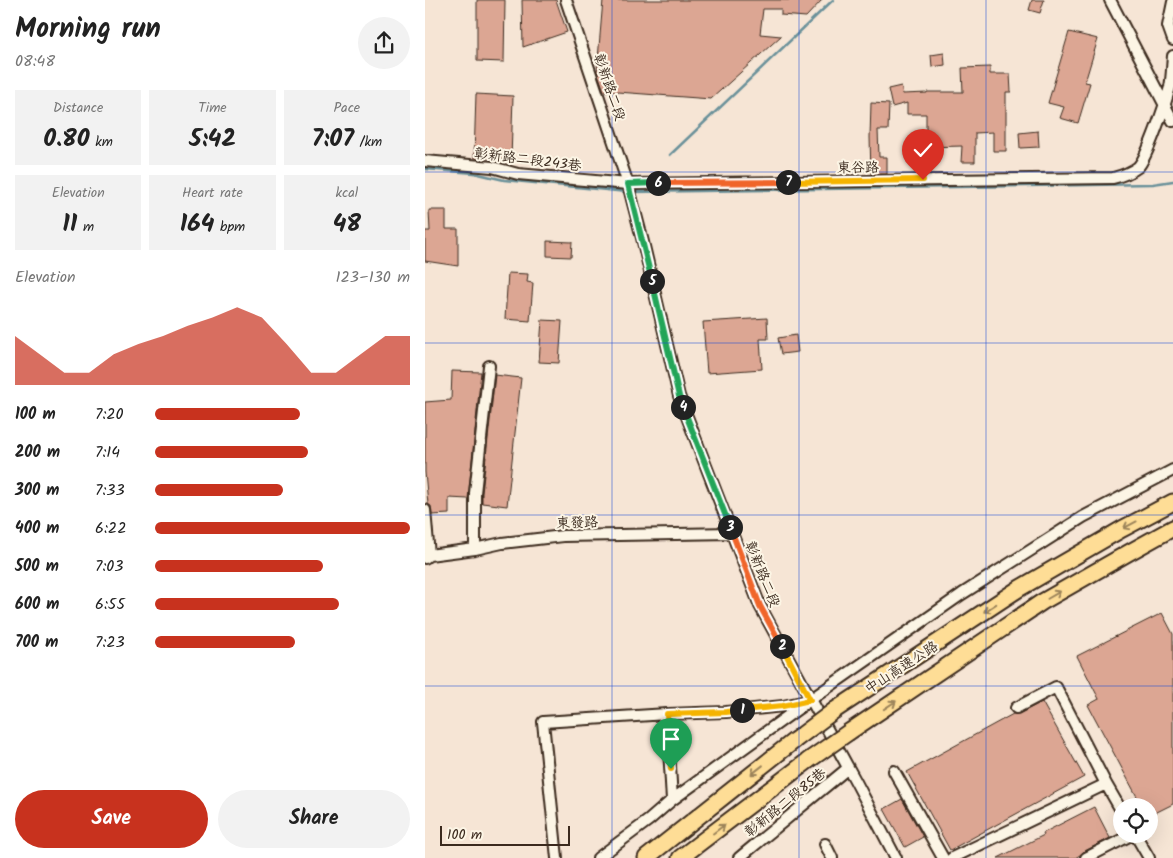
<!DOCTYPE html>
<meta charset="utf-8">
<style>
body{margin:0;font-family:Kalam,"LXGW WenKai TC",sans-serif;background:#f2f2f2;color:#222;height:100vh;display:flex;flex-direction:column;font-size:19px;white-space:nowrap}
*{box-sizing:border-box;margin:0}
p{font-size:16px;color:#767676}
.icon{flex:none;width:28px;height:28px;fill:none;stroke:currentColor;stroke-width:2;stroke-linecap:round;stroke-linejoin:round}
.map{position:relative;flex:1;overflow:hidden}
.sheet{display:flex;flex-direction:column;background:#fff;width:425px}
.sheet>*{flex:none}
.tools{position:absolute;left:688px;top:798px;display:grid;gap:10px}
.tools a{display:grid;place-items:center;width:45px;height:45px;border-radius:50%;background:#fff;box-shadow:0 5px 20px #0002;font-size:25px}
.scale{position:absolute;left:15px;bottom:12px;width:130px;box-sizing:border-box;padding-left:5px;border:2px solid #3b2a1e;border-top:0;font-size:14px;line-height:18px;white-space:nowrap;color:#3b2a1e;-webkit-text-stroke:4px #fcf5e5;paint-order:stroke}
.pin{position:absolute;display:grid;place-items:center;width:42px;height:42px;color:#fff;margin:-51px -21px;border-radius:50% 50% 50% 0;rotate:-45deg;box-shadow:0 0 5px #0007}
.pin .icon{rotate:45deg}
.km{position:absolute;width:25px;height:25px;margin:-12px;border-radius:50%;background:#222;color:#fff;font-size:14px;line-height:25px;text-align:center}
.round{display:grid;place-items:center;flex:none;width:52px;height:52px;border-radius:26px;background:#f2f2f2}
.headline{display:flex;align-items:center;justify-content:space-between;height:85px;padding:0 15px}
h1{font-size:28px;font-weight:800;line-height:38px}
.metrics{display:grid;grid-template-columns:repeat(3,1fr);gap:8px;height:85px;padding:5px 15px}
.metrics div{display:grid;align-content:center;border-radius:0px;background:#f2f2f2;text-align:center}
.metrics b{font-size:25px;font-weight:800}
.metrics small{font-size:14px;font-weight:400}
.metrics p{font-size:14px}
.chart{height:140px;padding:10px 15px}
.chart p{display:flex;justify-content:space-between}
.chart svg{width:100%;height:90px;margin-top:5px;fill:#c8321e;opacity:.7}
.action{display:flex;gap:10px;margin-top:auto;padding:10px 15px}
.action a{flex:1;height:58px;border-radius:30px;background:#c8321e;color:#fff;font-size:20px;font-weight:800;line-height:58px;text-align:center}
.action a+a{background:#f2f2f2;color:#222}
ul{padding:0 15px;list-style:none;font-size:16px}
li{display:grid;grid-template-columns:80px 60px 1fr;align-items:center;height:38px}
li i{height:12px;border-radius:6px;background:#c8321e}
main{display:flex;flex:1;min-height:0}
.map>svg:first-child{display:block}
</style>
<main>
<section class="sheet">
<div class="headline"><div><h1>Morning run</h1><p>08:48</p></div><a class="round"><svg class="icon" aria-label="share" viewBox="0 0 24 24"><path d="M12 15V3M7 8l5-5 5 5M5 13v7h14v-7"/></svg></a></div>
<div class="metrics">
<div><p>Distance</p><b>0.80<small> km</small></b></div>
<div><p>Time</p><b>5:42</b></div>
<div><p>Pace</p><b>7:07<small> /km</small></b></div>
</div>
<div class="metrics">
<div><p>Elevation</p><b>11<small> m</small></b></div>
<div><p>Heart rate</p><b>164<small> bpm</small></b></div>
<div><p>kcal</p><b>48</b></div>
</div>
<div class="chart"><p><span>Elevation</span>123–130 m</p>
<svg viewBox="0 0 160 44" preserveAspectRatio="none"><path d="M0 44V20L10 29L20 38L30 38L40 29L50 24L60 20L70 15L80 11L90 6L100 11L110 24L120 38L130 38L140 29L150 20L160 20V44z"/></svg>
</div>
<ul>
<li><b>100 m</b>7:20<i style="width:57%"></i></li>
<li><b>200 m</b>7:14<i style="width:60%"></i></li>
<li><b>300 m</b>7:33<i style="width:50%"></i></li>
<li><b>400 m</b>6:22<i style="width:100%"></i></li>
<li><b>500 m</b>7:03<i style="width:66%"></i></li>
<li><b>600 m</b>6:55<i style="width:72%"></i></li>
<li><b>700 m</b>7:23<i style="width:55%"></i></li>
</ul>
<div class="action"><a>Save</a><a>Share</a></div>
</section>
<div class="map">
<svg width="748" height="858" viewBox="0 0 748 858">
<rect width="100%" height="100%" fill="#f6e5d5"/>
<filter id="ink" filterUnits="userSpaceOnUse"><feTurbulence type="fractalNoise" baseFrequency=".02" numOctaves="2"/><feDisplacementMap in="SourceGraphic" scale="10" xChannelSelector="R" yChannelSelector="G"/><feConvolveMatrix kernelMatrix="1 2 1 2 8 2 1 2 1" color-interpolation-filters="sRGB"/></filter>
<g filter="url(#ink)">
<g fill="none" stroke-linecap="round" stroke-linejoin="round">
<!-- stream -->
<path stroke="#6b919a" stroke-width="2.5" d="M245,155l163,-155
M0,169l49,4 30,7 123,12
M207,192l521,-8 20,-3"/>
</g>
<!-- building -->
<path fill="#dca693" stroke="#3b2a1e" d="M52,0h28l-1,62 -27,-1z
M97,0h34l11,32 -44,15z
M178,0h219l-16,17 -25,-2v-6h-18l-3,25 21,2 -70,63 -107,-8 -7,-20z
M607,0h12l-4,13 -11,-3z
M644,32l29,7 -13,43 5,1 -12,40 -18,-5 4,-11 -16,-4z
M519,53l1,12 -13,2 -1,-12z
M565,67v7h20l1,18h-5v59h-13v-19l-18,1v29h-14l1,-16 -36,1v-33h-19v-11l-15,4 -4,-18 13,-3 2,8 24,-1v-1h36l-1,-24z
M51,94l37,2 -2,64 -37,-2z
M446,103l18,1 -1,26h-10l1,27h8v17h-16l-1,-37z
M613,131l1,16 -19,1 -1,-15z
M4,210h17v19h12v37l-33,-5v-30h5z
M122,241l25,1 -1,15 -24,-1z
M83,273l20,1 -1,8 6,1 -3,38 -25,-2z
M342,318l1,21h-8l2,30 -55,4 -4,-51z
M117,320l20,1 -3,42 -20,-1z
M371,335l2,17 -17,2 -3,-16z
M27,371l29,1 -13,127 -19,-1v16l-17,1 -1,-9 -3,-2 -3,-32v-70l26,-2z
M70,375l26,3 -14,128 -25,-3v-10z
M737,613l11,21v170l-24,12v-10h-7l-54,-101 11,-6 -22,-43z
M617,702l42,75 -134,73 -43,-78 106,-58h6z
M477,799l21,38 -18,10 -21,-38z
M669,807l16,31 -27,14 -3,3 -5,3h-77l46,-23 -1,-2z"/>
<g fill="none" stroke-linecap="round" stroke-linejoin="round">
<defs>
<path id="minor" d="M141,0l62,184 15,58 36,154 81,210 96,176 40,76
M685,0l63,121
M748,2l-5,24 5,14
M0,161l67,6 26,7 110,10 485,-6c8,-2 17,-5 25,-11 9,-9 28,-65 32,-80 2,-10 2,-21 3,-31
M0,510l4,45
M50,549v-56l14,-127
M0,558l4,-3 46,-6 27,-6 61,-7 169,-3
M591,708l40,-21 50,97 15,26
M242,714l5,86
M469,771l49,87
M710,834l14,24
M400,844l7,14
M132,858l-14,-136 124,-8 59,-2 57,-6 23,-5
M173,858l51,-38 23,-20 138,-100 152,-106 121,-77 90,-47
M314,858l109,-90
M527,858l154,-74
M661,858l47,-24"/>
<path id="highway" d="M410,710l185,-122 102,-59 51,-27
M424,732l193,-130 86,-49 45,-25
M221,858l149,-118
M255,858l129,-98"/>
</defs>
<!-- minor casing -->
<use href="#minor" stroke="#3b2a1e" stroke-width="14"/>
<!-- highway casing -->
<use href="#highway" stroke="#3b2a1e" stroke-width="19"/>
<!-- minor -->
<use href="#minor" stroke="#fcf5e5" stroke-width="10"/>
<!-- highway -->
<use href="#highway" stroke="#fedd96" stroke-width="15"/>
<defs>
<path id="highway-bridge" d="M370,740l40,-30
M384,760l40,-28"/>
</defs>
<!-- highway-bridge casing -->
<use href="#highway-bridge" stroke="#3b2a1e" stroke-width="19" stroke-linecap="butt"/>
<!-- highway-bridge -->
<use href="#highway-bridge" stroke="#fedd96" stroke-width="15"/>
</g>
<!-- one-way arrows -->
<defs><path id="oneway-shaft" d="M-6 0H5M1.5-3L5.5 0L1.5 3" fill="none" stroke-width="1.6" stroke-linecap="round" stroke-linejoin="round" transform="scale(1.25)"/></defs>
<g stroke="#9c845a">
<use href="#oneway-shaft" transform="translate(705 525) rotate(152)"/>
<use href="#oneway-shaft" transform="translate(629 595) rotate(-30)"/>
<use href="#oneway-shaft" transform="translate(565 608) rotate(147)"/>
<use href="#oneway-shaft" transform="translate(465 705) rotate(-34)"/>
<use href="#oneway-shaft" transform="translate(332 770) rotate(142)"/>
<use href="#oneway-shaft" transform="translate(294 829) rotate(-37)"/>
</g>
</g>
<g fill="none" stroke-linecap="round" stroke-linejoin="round" filter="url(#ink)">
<defs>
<path id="split-1" d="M246,769l-4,-55 59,-2 16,-2"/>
<path id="split-2" d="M317,710l41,-4 27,-6 -28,-54"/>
<path id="split-3" d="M305,527l30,79 22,40"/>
<path id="split-4" d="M258,407l47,120"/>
<path id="split-5" d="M227,281l27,115 4,11"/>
<path id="split-6" d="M227,281l-24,-97 30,-1"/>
<path id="split-7" d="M233,183l130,-1"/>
<path id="split-8" d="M363,182l135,-2"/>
</defs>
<!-- split-1 casing -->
<use href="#split-1" stroke="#fff" stroke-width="10"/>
<!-- split-2 casing -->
<use href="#split-2" stroke="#fff" stroke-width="10"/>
<!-- split-3 casing -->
<use href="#split-3" stroke="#fff" stroke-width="10"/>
<!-- split-4 casing -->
<use href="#split-4" stroke="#fff" stroke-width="10"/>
<!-- split-5 casing -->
<use href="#split-5" stroke="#fff" stroke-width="10"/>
<!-- split-6 casing -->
<use href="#split-6" stroke="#fff" stroke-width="10"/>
<!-- split-7 casing -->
<use href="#split-7" stroke="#fff" stroke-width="10"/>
<!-- split-8 casing -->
<use href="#split-8" stroke="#fff" stroke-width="10"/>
<!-- split-1 -->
<use href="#split-1" stroke="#f5b400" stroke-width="6"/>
<!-- split-2 -->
<use href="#split-2" stroke="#f5b400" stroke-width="6"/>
<!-- split-3 -->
<use href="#split-3" stroke="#f0652b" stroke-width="6"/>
<!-- split-4 -->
<use href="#split-4" stroke="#22a559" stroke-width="6"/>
<!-- split-5 -->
<use href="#split-5" stroke="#22a559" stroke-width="6"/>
<!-- split-6 -->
<use href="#split-6" stroke="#22a559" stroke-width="6"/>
<!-- split-7 -->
<use href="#split-7" stroke="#f0652b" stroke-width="6"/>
<!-- split-8 -->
<use href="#split-8" stroke="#f5b400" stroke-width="6"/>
</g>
<!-- grid -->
<path fill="none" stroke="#1d4ed8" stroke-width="1" stroke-opacity="0.55" d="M187,0v858M374,0v858M561,0v858M0,172h748M0,343h748M0,515h748M0,686h748"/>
<g text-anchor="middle" stroke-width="4" stroke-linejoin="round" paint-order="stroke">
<!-- street labels -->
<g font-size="14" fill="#3b2a1e" stroke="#fcf5e5">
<text transform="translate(185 87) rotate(71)" y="5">彰新路二段</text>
<text transform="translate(103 159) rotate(7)" y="5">彰新路二段243巷</text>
<text transform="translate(433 167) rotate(-1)" y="5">東谷路</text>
<text transform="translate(152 522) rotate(-2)" y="5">東發路</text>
<text transform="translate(338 574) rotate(68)" y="5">彰新路二段</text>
<text transform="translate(476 667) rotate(-33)" y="5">中山高速公路</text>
<text transform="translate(360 802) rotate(-39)" y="5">彰新路二段85巷</text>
</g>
</g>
</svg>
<div class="tools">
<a><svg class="icon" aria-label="locate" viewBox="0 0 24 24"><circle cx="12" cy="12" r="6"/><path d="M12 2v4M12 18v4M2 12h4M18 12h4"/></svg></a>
</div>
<div class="scale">100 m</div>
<div class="pin" style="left:246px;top:769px;background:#1e9e55"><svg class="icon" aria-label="arrive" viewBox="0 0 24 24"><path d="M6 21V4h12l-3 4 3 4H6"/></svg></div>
<div class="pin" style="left:498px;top:180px;background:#d93025"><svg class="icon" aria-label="check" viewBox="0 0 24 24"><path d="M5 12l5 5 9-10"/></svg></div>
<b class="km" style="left:317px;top:710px">1</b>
<b class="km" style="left:357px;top:646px">2</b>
<b class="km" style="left:305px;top:527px">3</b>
<b class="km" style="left:258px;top:407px">4</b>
<b class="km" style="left:227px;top:281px">5</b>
<b class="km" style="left:233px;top:183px">6</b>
<b class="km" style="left:363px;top:182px">7</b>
</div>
</main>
